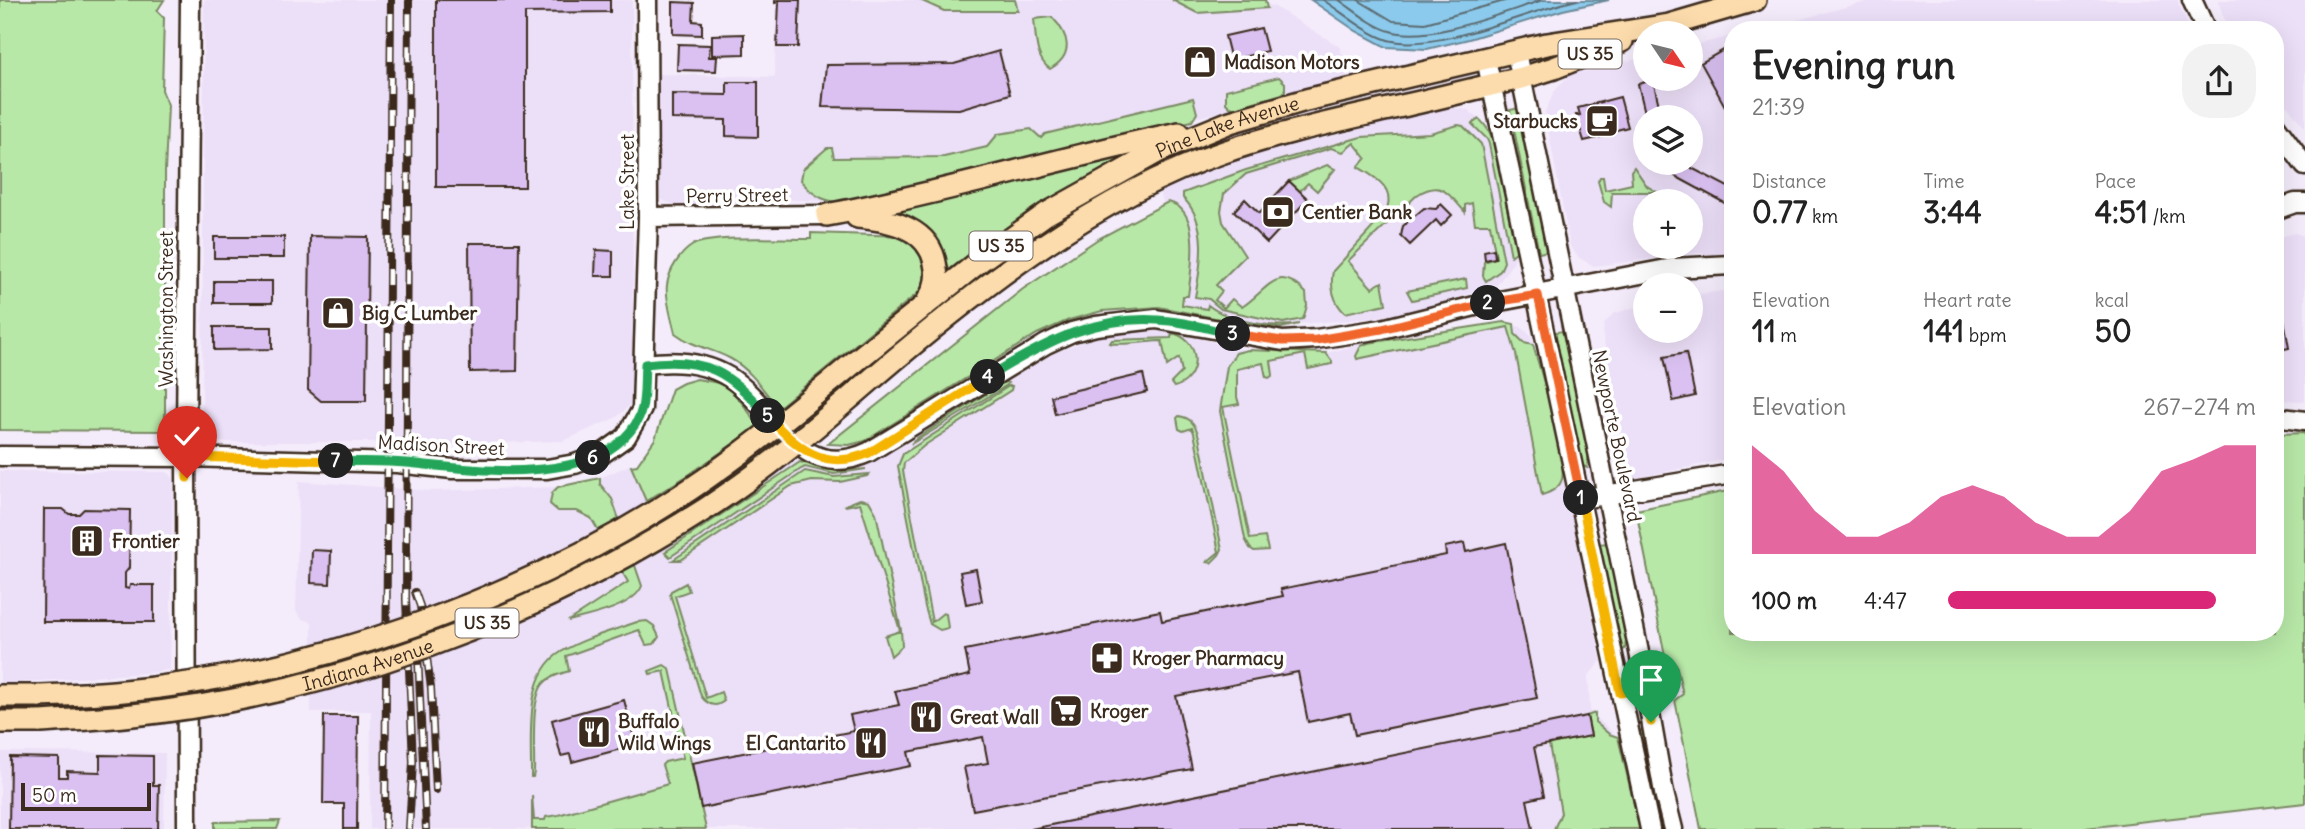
<!DOCTYPE html>
<meta charset="utf-8">
<style>
body{margin:0;font-family:Delius,sans-serif;background:#f2f2f2;color:#222;height:100vh;display:flex;flex-direction:column;font-size:26px;white-space:nowrap}
*{box-sizing:border-box;margin:0}
p{font-size:23px;color:#767676}
.icon{flex:none;width:38px;height:38px;fill:none;stroke:currentColor;stroke-width:2;stroke-linecap:round;stroke-linejoin:round}
.map{position:relative;flex:1;overflow:hidden}
.details{position:absolute;left:1724px;top:21px;width:560px;height:620px;display:flex;flex-direction:column;background:#fff;border-radius:28px;box-shadow:0 7px 28px #0002}
.details>*{flex:none}
.needle{width:46px;rotate:125deg}
.fabs{position:absolute;left:1633px;top:21px;display:grid;gap:14px}
.fabs a{display:grid;place-items:center;width:70px;height:70px;border-radius:50%;background:#fff;box-shadow:0 7px 28px #0002;font-size:35px}
.scale{position:absolute;left:21px;bottom:18px;width:130px;box-sizing:border-box;padding-left:7px;border:4px solid #3b2a1e;border-top:0;font-size:19px;line-height:24px;white-space:nowrap;color:#3b2a1e;-webkit-text-stroke:5px #fff;paint-order:stroke}
.pin{position:absolute;display:grid;place-items:center;width:60px;height:60px;color:#fff;margin:-72px -30px;border-radius:50% 50% 50% 0;rotate:-45deg;box-shadow:0 0 7px #0007}
.pin .icon{rotate:45deg}
.km{position:absolute;width:35px;height:35px;margin:-18px;border-radius:50%;background:#222;color:#fff;font-size:19px;line-height:35px;text-align:center}
.round{display:grid;place-items:center;flex:none;width:74px;height:74px;border-radius:28px;background:#f2f2f2}
.head{display:flex;align-items:center;justify-content:space-between;height:119px;padding:0 28px}
h1{font-size:38px;font-weight:700;line-height:52px}
.figures{display:grid;grid-template-columns:repeat(3,1fr);gap:10px;height:119px;padding:7px 28px}
.figures div{display:grid;align-content:center}
.figures b{font-size:30px;font-weight:700}
.figures small{font-size:19px;font-weight:400}
.figures p{font-size:19px}
.chart{height:196px;padding:14px 28px}
.chart p{display:flex;justify-content:space-between}
.chart svg{width:100%;height:126px;margin-top:7px;fill:#db2777;opacity:.7}
ul{padding:0 28px;list-style:none;font-size:23px}
li{display:grid;grid-template-columns:112px 84px 1fr;align-items:center;height:52px}
li i{height:18px;border-radius:9px;background:#db2777}
.map>svg:first-child{display:block}
</style>
<div class="map">
<svg width="2305" height="829" viewBox="0 0 2305 829">
<rect width="100%" height="100%" fill="#f4ecfb"/>
<filter id="ink" filterUnits="userSpaceOnUse"><feTurbulence type="fractalNoise" baseFrequency=".0143" numOctaves="2"/><feDisplacementMap in="SourceGraphic" scale="14" xChannelSelector="R" yChannelSelector="G"/><feConvolveMatrix kernelMatrix="1 2 1 2 8 2 1 2 1" color-interpolation-filters="sRGB"/></filter>
<g filter="url(#ink)">
<!-- built -->
<path fill="#ecdff8" fill-rule="evenodd" d="M204,0h428l1,386 -4,20 -12,11 -54,24 -149,4 -42,-3h-170z
M776,0h475l24,7 65,40 8,29 -24,9 -250,64 -230,53 -67,-3 -98,8 -19,-8 -3,-125 118,3z
M1873,0h304l13,30h-430z
M2218,0h87v128l-30,-38v-60h-43l-9,-14z
M1732,36v219l-35,-2 -103,13 -15,-8 -9,-12 -25,-134 9,-20 15,-17 76,-18v22h45l1,-33zM1645,117h45v46h-45zM1645,201h45v46h-45z
M1449,107l19,3 18,15 31,116 -3,20 -17,24 -70,22 -54,11 -74,6 -12,4 -47,-5 -62,-14 -2,-64 -16,-53 26,-12 66,-24z
M2294,233l11,3v165l-30,-1v-161z
M1732,290v168l-102,21 -27,-143 1,-12 9,-10 32,-10v27h45l1,-36z
M1504,322l17,5 10,9 17,62 53,263 -13,15 2,35 26,25 22,93h-1268l1,-118 -60,1 1,-90 -10,-3 -6,-8 3,-130 132,10 127,-4 42,-9 32,-14 5,1 18,-26 17,-50 11,-6 14,-4 23,5 7,5 15,16 20,26 38,31 36,9 29,-4 52,-29 133,-83 50,-20 45,-4 23,1 84,19 74,2 42,-10z
M0,471l167,1 6,5 -3,192 -12,3 -158,12z
M0,752l165,1 -1,76h-164z"/>
<!-- green -->
<path fill="#b8e8a8" stroke="#7a8963" stroke-width="2" d="M0,0h164l-7,11 7,7 -2,72 6,15 -3,67v246l-3,13 -162,-1z
M920,0h95l3,11h-74z
M1172,0h93l2,8 -70,5z
M1052,17c18,19 22,38 -2,52 -15,-10 -14,-33 -16,-50z
M1279,77l6,6v8l-3,3 -48,14 -4,-1 -4,-4v-13z
M1193,98l4,15 -5,8 -342,82c-21,0 -37,-5 -49,-23l2,-11 24,-21h5l2,10 110,-1 43,-10 11,-13 33,-5 10,9 4,-4z
M1520,108l28,143 -9,2 -29,-143z
M1479,119c25,21 31,90 38,122l-1,11 -5,4 -22,-112 -2,-5 -15,-15z
M1458,125l5,1 18,18 23,118 -4,9 -14,10 -3,-5 1,-14 12,-4 -6,-34h-15l-3,-21 -7,2v7c-16,-18 -24,-33 -48,-17l-69,66 24,27 10,-6 4,22 -41,9c-12,-11 -15,-27 -12,-42l52,-57c12,-25 -8,-36 -27,-47l8,-9 -12,-15 -11,9 -12,-4 -85,26 -22,20 -3,17 2,11 22,34 -29,29 6,6 -7,9 9,8 8,-9 10,8c26,-17 35,-45 64,-14l1,13 -4,13 -20,4 -62,-14 -12,-10 -14,-2c6,-31 14,-75 -12,-99v-5l63,-23 115,-33 69,-4z
M1128,155l-73,41 -105,73 -3,-1c-8,-35 -23,-45 -57,-55l-1,-3z
M1327,165l8,4 -18,22 -9,-8 -8,8 -11,-10z
M1634,167l13,19 18,11v4h-10l-1,-9h-42l-1,15 -7,-5 -6,-21 2,-4h3l2,13 27,-6 -1,-13z
M1168,202c35,7 23,69 20,94h-5l-1,9 25,4 1,-4c20,16 66,24 91,19l-18,4 -41,-5 -81,-16 -57,4 -33,9 -32,14 -172,107 -16,4 -21,-1 195,-155 75,-50z
M811,233l94,3 16,14 6,17 -2,18 -7,8 -140,115c-14,-17 -27,-38 -47,-49 -20,-11 -36,-11 -56,-26 -3,-14 -10,-34 -8,-48 2,-15 13,-32 26,-40 19,-10 92,-6 118,-6z
M1466,279l1,9 -55,12 -5,-9z
M1504,322l10,2 1,10 9,9 9,2c7,23 34,115 29,134 -3,10 -11,13 -20,16l-26,-141 -8,-27 -151,32 -1,-3 5,-10 7,-3z
M1564,331l25,124 -2,13 -5,-3 -27,-133z
M1172,333c30,6 30,47 2,54l-3,-4 11,-11 -3,-14 -12,8 -5,-25c-12,0 -43,5 -52,2l2,-3 59,-2z
M1248,350l78,3 6,8v3l-24,5 -3,-15 -34,7 2,14 -4,3 -3,-1 -3,-14 -26,6v28l2,7 -16,3 27,132 15,-2 3,13 -14,1 -4,-3 -5,-9 -25,-128 7,-45 9,-13z
M697,379c7,2 16,2 23,5 18,8 31,32 42,47l-5,4 -7,-3 -60,42 -44,27 -15,-35 6,-1 18,-26 17,-50 11,-6z
M1005,382l3,1 -1,2 -96,59 6,-6z
M1009,386h3l-1,4 -86,55 -21,18 -1,8 29,151 11,-9 3,1 2,14 -8,2 -10,-6 -5,-17 -27,-141 5,-12z
M1179,416c13,2 17,10 20,21l23,112 -3,6 -8,8 -4,-1 12,-10 -25,-119 -2,-5 -9,3 -4,-2 -2,-11z
M2305,433v370l-228,26h-376l-26,-129 8,-6 -7,-30 -10,-3 -30,-151 96,-20v142h543v-198z
M800,462l36,9 30,-2 -32,5 -29,-7 -4,2 -131,88 -5,-5z
M805,471l29,6 35,-3 -2,2 -27,6 -28,-1 -21,5 -110,74h-8z
M600,478v6l12,15 30,87c-8,21 -54,30 -74,35l60,-39 -37,-64 -14,-7h-19l-8,-7 2,-11 6,-6z
M860,499l9,2 7,12 25,117 1,16 -11,10 -6,-20 15,-5 -2,-7 -38,-121 -14,3 -1,-1z
M1607,543l19,97 -1,9 -4,2 -23,-107z
M686,583l3,8 -14,5 31,102 15,-6 3,9c-8,7 -17,4 -23,-5l-31,-102 1,-3z
M647,621l7,5 5,11 -5,7 -8,1 -7,-15 -67,24 -6,2 3,15c-9,3 -19,5 -25,12 -14,14 -9,68 -10,89l-1,5h-2c1,-38 -8,-102 30,-125 23,-14 51,-21 76,-30z
M664,665l6,4 36,160h-174v-34l2,25h11l1,-3 12,-2 110,-31 -6,-19 3,-3 18,-4 -19,-87 -14,3 -1,-3z
M1595,713v9l14,12 9,3 22,92h-86l7,-16 -12,-69 42,-8 -4,-20z
M1642,729l4,3 19,97h-6c-10,-30 -21,-64 -20,-96z
M280,821l-3,8h-62v-7z"/>
<!-- water -->
<path fill="#8bcaec" stroke="#6b8a9a" stroke-width="2" d="M1311,0h298l-46,10 -94,29 -42,10 -41,-2 -30,-16z"/>
<g fill="none" stroke-linecap="round" stroke-linejoin="round">
<!-- shore -->
<path stroke="#5b6a70" stroke-width="2" d="M1323,0c19,12 44,34 65,40 49,13 139,-29 189,-40
M1339,0c15,10 33,26 51,31 40,12 114,-19 153,-31
M1358,0l35,21 32,2 83,-23"/>
</g>
<!-- building -->
<path fill="#dac1f1" stroke="#3b2a1e" stroke-width="2" d="M436,0h174v12l-85,1v174h-89z
M775,0h25l-2,47h-21l2,-45 -4,1z
M673,2l21,1 -1,18 9,1v13l-29,-1z
M1261,28l6,23 -36,9 -6,-24z
M744,34v20l-32,1v-20z
M678,44l32,1 -1,12h8l-1,14 -39,-1z
M1729,47l3,6v66l-31,-56z
M999,51l11,43 -51,15 -137,-2 4,-42 128,-1z
M1653,80l7,30 2,7h-16l-8,-33z
M727,82h31v55l-32,-1v-16l-54,-1v-25l55,1z
M1620,97l8,30 -19,5 1,3 -26,6 -8,-26h4l-2,-7z
M1682,163l50,26v18l-57,-31z
M1289,181l19,18 -41,44 -33,-32 11,-12 14,14z
M1441,204l11,11 -11,11 -5,-6 -26,25 -9,-9 2,-10 21,-18 12,1z
M310,236l58,1 -2,164h-45l-13,-11z
M214,237h70v21h-70z
M469,243h50l-2,128 -47,1z
M1494,249l1,9 -10,2 -1,-9z
M596,250l17,1v25h-18z
M214,281h58v22h-58z
M2280,297l9,51 -14,3v-53z
M214,327h58v22l-58,1z
M1686,353l9,43 -22,5 -9,-44z
M1143,374l4,18 -92,22 -4,-18z
M44,509h19l6,5h10l5,-5 46,1 -1,58 -4,5v15l4,1 1,-4h24v37h-111z
M1464,543l2,9 40,-9 31,155 -182,37 -5,-22 -42,9 -10,-50 -122,24 16,73 -219,41 -9,-43 24,-4 -5,-26 -75,15 3,14 -210,42 -9,-45 162,-32 -4,-16 49,-10 -4,-14 75,-16 -5,-25 195,-39 2,10 121,-25 -2,-7 165,-34 -1,-8z
M312,550l19,1 -1,33 -19,-1z
M976,569l6,32 -16,3 -6,-32z
M624,700l12,45 -64,17 -2,-8 -9,2 -9,-36z
M324,716h34l-1,113h-13v-25h-21z
M1587,716l4,20 -57,11 10,49 -17,4 6,29h-502z
M100,755l53,1v29h6l-1,44h-149l1,-72 49,1v19h8v-6l33,1z"/>
<g fill="none" stroke-linecap="round" stroke-linejoin="round">
<defs>
<path id="minor" d="M2192,0l14,30
M1516,52l123,600 25,141 9,36
M1486,59l164,770
M2275,125l30,41
M2275,210l20,-7h10
M648,217l179,-2
M645,364c29,-4 58,-3 84,13 47,30 69,108 140,75l177,-108 26,-12 24,-6 60,-7 127,22 33,-2 66,-10 97,-24 193,-37 60,-3
M2275,417l30,4
M0,456l187,1 210,6 55,6h95l28,-5 27,-10 24,-17 16,-28 6,-192 -1,-217
M1581,499l151,-25
M187,829l-1,-395 4,-434"/>
<g id="major">
<path d="M827,215c118,-22 234,-58 352,-82"/>
<path d="M857,217c35,3 75,11 79,52 2,12 -2,22 -8,31"/>
<path id="s1" d="M857,360l123,-99 66,-47 113,-63 71,-29 76,-22 241,-56 122,-19 86,-25"/>
<path d="M873,378c102,-87 223,-183 351,-226 55,-19 113,-31 169,-44 43,-9 86,-21 129,-30l32,-10 68,-27"/>
<path d="M0,696h40"/>
<path d="M0,722h40"/>
</g>
</defs>
<!-- minor casing -->
<use href="#minor" stroke="#3b2a1e" stroke-width="23"/>
<!-- major casing -->
<use href="#major" stroke="#3b2a1e" stroke-width="26"/>
<!-- minor -->
<use href="#minor" stroke="#fff" stroke-width="18"/>
<!-- major -->
<use href="#major" stroke="#fcdcac" stroke-width="21"/>
<defs>
<path id="rail" d="M415,592l5,14 11,82 5,102
M417,633l9,196
M385,829l6,-829
M409,829l4,-67 -7,-162 3,-600"/>
</defs>
<!-- rail casing -->
<use href="#rail" stroke="#3b2a1e" stroke-width="8"/>
<!-- rail -->
<use href="#rail" stroke="#fff" stroke-width="5" stroke-dasharray="16" stroke-linecap="butt"/>
<defs>
<g id="major-bridge">
<path d="M40,696c25,-1 50,-2 74,-4 198,-17 410,-93 575,-202 59,-39 113,-85 168,-130"/>
<path id="s2" d="M40,722c28,-2 56,-3 84,-6 207,-20 409,-97 583,-208 59,-38 113,-84 166,-130"/>
</g>
</defs>
<!-- major-bridge casing -->
<use href="#major-bridge" stroke="#3b2a1e" stroke-width="26" stroke-linecap="butt"/>
<!-- major-bridge -->
<use href="#major-bridge" stroke="#fcdcac" stroke-width="21"/>
</g>
</g>
<g fill="none" stroke-linecap="round" stroke-linejoin="round" filter="url(#ink)">
<defs>
<path id="split-1" d="M1581,498l39,195 24,-5 7,34"/>
<path id="split-2" d="M1488,303l50,-8 43,203"/>
<path id="split-3" d="M1233,334l50,7 33,-1 66,-11 106,-26"/>
<path id="split-4" d="M988,377c57,-35 112,-65 182,-56 21,2 42,9 63,13"/>
<path id="split-5" d="M768,416c28,32 56,56 101,37l119,-76"/>
<path id="split-6" d="M593,458c21,-8 44,-27 49,-50 3,-13 2,-30 3,-44 61,-8 84,8 123,52"/>
<path id="split-7" d="M336,461c23,1 47,0 70,2 62,6 128,16 187,-5"/>
<path id="split-8" d="M187,478v-21l149,4"/>
</defs>
<!-- split-1 casing -->
<use href="#split-1" stroke="#fff" stroke-width="14"/>
<!-- split-2 casing -->
<use href="#split-2" stroke="#fff" stroke-width="14"/>
<!-- split-3 casing -->
<use href="#split-3" stroke="#fff" stroke-width="14"/>
<!-- split-4 casing -->
<use href="#split-4" stroke="#fff" stroke-width="14"/>
<!-- split-5 casing -->
<use href="#split-5" stroke="#fff" stroke-width="14"/>
<!-- split-6 casing -->
<use href="#split-6" stroke="#fff" stroke-width="14"/>
<!-- split-7 casing -->
<use href="#split-7" stroke="#fff" stroke-width="14"/>
<!-- split-8 casing -->
<use href="#split-8" stroke="#fff" stroke-width="14"/>
<!-- split-1 -->
<use href="#split-1" stroke="#f5b400" stroke-width="9"/>
<!-- split-2 -->
<use href="#split-2" stroke="#f0652b" stroke-width="9"/>
<!-- split-3 -->
<use href="#split-3" stroke="#f0652b" stroke-width="9"/>
<!-- split-4 -->
<use href="#split-4" stroke="#22a559" stroke-width="9"/>
<!-- split-5 -->
<use href="#split-5" stroke="#f5b400" stroke-width="9"/>
<!-- split-6 -->
<use href="#split-6" stroke="#22a559" stroke-width="9"/>
<!-- split-7 -->
<use href="#split-7" stroke="#22a559" stroke-width="9"/>
<!-- split-8 -->
<use href="#split-8" stroke="#f5b400" stroke-width="9"/>
</g>
<!-- icons -->
<defs>
<symbol id="shop-square" viewBox="-11 -11 22 22"><rect x="-9" y="-9" width="18" height="18" rx="4" fill="#3b2a1e" stroke="#fff"/><path d="M-5-2.5h2.3a2.7 3.5 0 0 1 5.4 0H5L5.5 6h-11ZM-1.5-2.5h3a1.5 2.3 0 0 0-3 0Z" fill="#fff"/></symbol>
<symbol id="cafe-square" viewBox="-11 -11 22 22"><rect x="-9" y="-9" width="18" height="18" rx="4" fill="#3b2a1e" stroke="#fff"/><path d="M-5.5-4.5H6V0H3Q3 3.5 0 3.5H-2.5Q-5.5 3.5-5.5 0ZM3-3.2v2h1.7v-2ZM-6 4.5H4V6H-6Z" fill="#fff"/></symbol>
<symbol id="bank-square" viewBox="-11 -11 22 22"><rect x="-9" y="-9" width="18" height="18" rx="4" fill="#3b2a1e" stroke="#fff"/><path d="M-6-4H6V4H-6ZM0-2.3a2.3 2.3 0 1 0 0 4.6a2.3 2.3 0 1 0 0-4.6Z" fill="#fff"/></symbol>
<symbol id="building-square" viewBox="-11 -11 22 22"><rect x="-9" y="-9" width="18" height="18" rx="4" fill="#3b2a1e" stroke="#fff"/><path d="M-4-6H4V6H1V3H-1V6H-4ZM-2.5-4.3h1.7v1.8h-1.7ZM.8-4.3h1.7v1.8H.8ZM-2.5-1h1.7V.8h-1.7ZM.8-1h1.7V.8H.8Z" fill="#fff"/></symbol>
<symbol id="pharmacy-square" viewBox="-11 -11 22 22"><rect x="-9" y="-9" width="18" height="18" rx="4" fill="#3b2a1e" stroke="#fff"/><path d="M-2-6h4v4h4v4h-4v4h-4v-4h-4v-4h4Z" fill="#fff"/></symbol>
<symbol id="supermarket-square" viewBox="-11 -11 22 22"><rect x="-9" y="-9" width="18" height="18" rx="4" fill="#3b2a1e" stroke="#fff"/><path d="M-6-5.5h2.5l.6 2H6L4.5 2H-2.5L-4.4-4H-6ZM-1.5 3.2a1.3 1.3 0 1 0 .1 0ZM3 3.2a1.3 1.3 0 1 0 .1 0Z" fill="#fff"/></symbol>
<symbol id="restaurant-square" viewBox="-11 -11 22 22"><rect x="-9" y="-9" width="18" height="18" rx="4" fill="#3b2a1e" stroke="#fff"/><path d="M-5-6h1v4h1v-4h1v4h1v-4h1v5L-1.5 .5V6h-2V.5L-5-1ZM5-6V6H3V1.5H1.5Q1.5-4 5-6Z" fill="#fff"/></symbol>
</defs>
<g fill-rule="evenodd">
<use href="#shop-square" x="1181" y="43" width="38" height="38"/>
<use href="#cafe-square" x="1583" y="102" width="38" height="38"/>
<use href="#bank-square" x="1259" y="193" width="38" height="38"/>
<use href="#shop-square" x="319" y="294" width="38" height="38"/>
<use href="#building-square" x="68" y="522" width="38" height="38"/>
<use href="#pharmacy-square" x="1088" y="639" width="38" height="38"/>
<use href="#supermarket-square" x="1047" y="692" width="38" height="38"/>
<use href="#restaurant-square" x="907" y="698" width="38" height="38"/>
<use href="#restaurant-square" x="575" y="713" width="38" height="38"/>
<use href="#restaurant-square" x="852" y="724" width="38" height="38"/>
</g>
<g text-anchor="middle" stroke-width="7" stroke-linejoin="round" paint-order="stroke">
<!-- shield labels -->
<g fill="#fff" stroke="#766a62" stroke-width="2">
<rect x="1558.5" y="39.5" width="63" height="29" rx="5"/>
<rect x="969.5" y="231.5" width="63" height="29" rx="5"/>
<rect x="455.5" y="608.5" width="63" height="29" rx="5"/>
</g>
<g font-size="18" font-weight="bold" fill="#3b2a1e">
<text x="1590" y="60">US 35</text>
<text x="1001" y="252">US 35</text>
<text x="487" y="629">US 35</text>
</g>
<!-- poi labels -->
<g font-size="19" font-weight="bold" fill="#3b2a1e" stroke="#fff" text-anchor="start">
<text x="1224" y="69">Madison Motors</text>
<text x="1578" y="128" text-anchor="end">Starbucks</text>
<text x="1302" y="219">Centier Bank</text>
<text x="362" y="320">Big C Lumber</text>
<text x="112" y="548">Frontier</text>
<text x="1132" y="665">Kroger Pharmacy</text>
<text x="1090" y="718">Kroger</text>
<text x="950" y="724">Great Wall</text>
<text x="618" y="728">Buffalo<tspan x="618" dy="22">Wild Wings</tspan></text>
<text x="846" y="750" text-anchor="end">El Cantarito</text>
</g>
<!-- street labels -->
<g font-size="19" fill="#3b2a1e" stroke="#fff">
<text dy="7" stroke="none"><textPath href="#s1" startOffset="441">Pine Lake Avenue</textPath></text>
<text transform="translate(627 182) rotate(-90)" y="7">Lake Street</text>
<text transform="translate(737 195) rotate(-1)" y="7">Perry Street</text>
<text transform="translate(166 309) rotate(-90)" y="7">Washington Street</text>
<text transform="translate(1617 436) rotate(78)" y="7">Newporte Boulevard</text>
<text transform="translate(441 445) rotate(3)" y="7">Madison Street</text>
<text dy="7" stroke="none"><textPath href="#s2" startOffset="334">Indiana Avenue</textPath></text>
</g>
</g>
</svg>
<div class="fabs">
<a><svg class="needle" viewBox="-14 -14 28 28"><path d="M0-13l5 13h-10z" fill="#e53935"/><path d="M0 13l5-13h-10z" fill="#767676"/></svg></a>
<a><svg class="icon" aria-label="layers" viewBox="0 0 24 24"><path d="M12 4l9 5-9 5-9-5zM3 14l9 5 9-5"/></svg></a>
<a>+</a>
<a>−</a>
</div>
<div class="scale">50 m</div>
<div class="pin" style="left:1651px;top:722px;background:#1e9e55"><svg class="icon" aria-label="arrive" viewBox="0 0 24 24"><path d="M6 21V4h12l-3 4 3 4H6"/></svg></div>
<div class="pin" style="left:187px;top:478px;background:#d93025"><svg class="icon" aria-label="check" viewBox="0 0 24 24"><path d="M5 12l5 5 9-10"/></svg></div>
<b class="km" style="left:1581px;top:498px">1</b>
<b class="km" style="left:1488px;top:303px">2</b>
<b class="km" style="left:1233px;top:334px">3</b>
<b class="km" style="left:988px;top:377px">4</b>
<b class="km" style="left:768px;top:416px">5</b>
<b class="km" style="left:593px;top:458px">6</b>
<b class="km" style="left:336px;top:461px">7</b>
<section class="details">
<div class="head"><div><h1>Evening run</h1><p>21:39</p></div><a class="round"><svg class="icon" aria-label="share" viewBox="0 0 24 24"><path d="M12 15V3M7 8l5-5 5 5M5 13v7h14v-7"/></svg></a></div>
<div class="figures">
<div><p>Distance</p><b>0.77<small> km</small></b></div>
<div><p>Time</p><b>3:44</b></div>
<div><p>Pace</p><b>4:51<small> /km</small></b></div>
</div>
<div class="figures">
<div><p>Elevation</p><b>11<small> m</small></b></div>
<div><p>Heart rate</p><b>141<small> bpm</small></b></div>
<div><p>kcal</p><b>50</b></div>
</div>
<div class="chart"><p><span>Elevation</span>267–274 m</p>
<svg viewBox="0 0 160 44" preserveAspectRatio="none"><path d="M0 44V6L10 15L20 29L30 38L40 38L50 33L60 24L70 20L80 24L90 33L100 38L110 38L120 29L130 15L140 11L150 6L160 6V44z"/></svg>
</div>
<ul>
<li><b>100 m</b>4:47<i style="width:87%"></i></li>
</ul>
</section>
</div>
